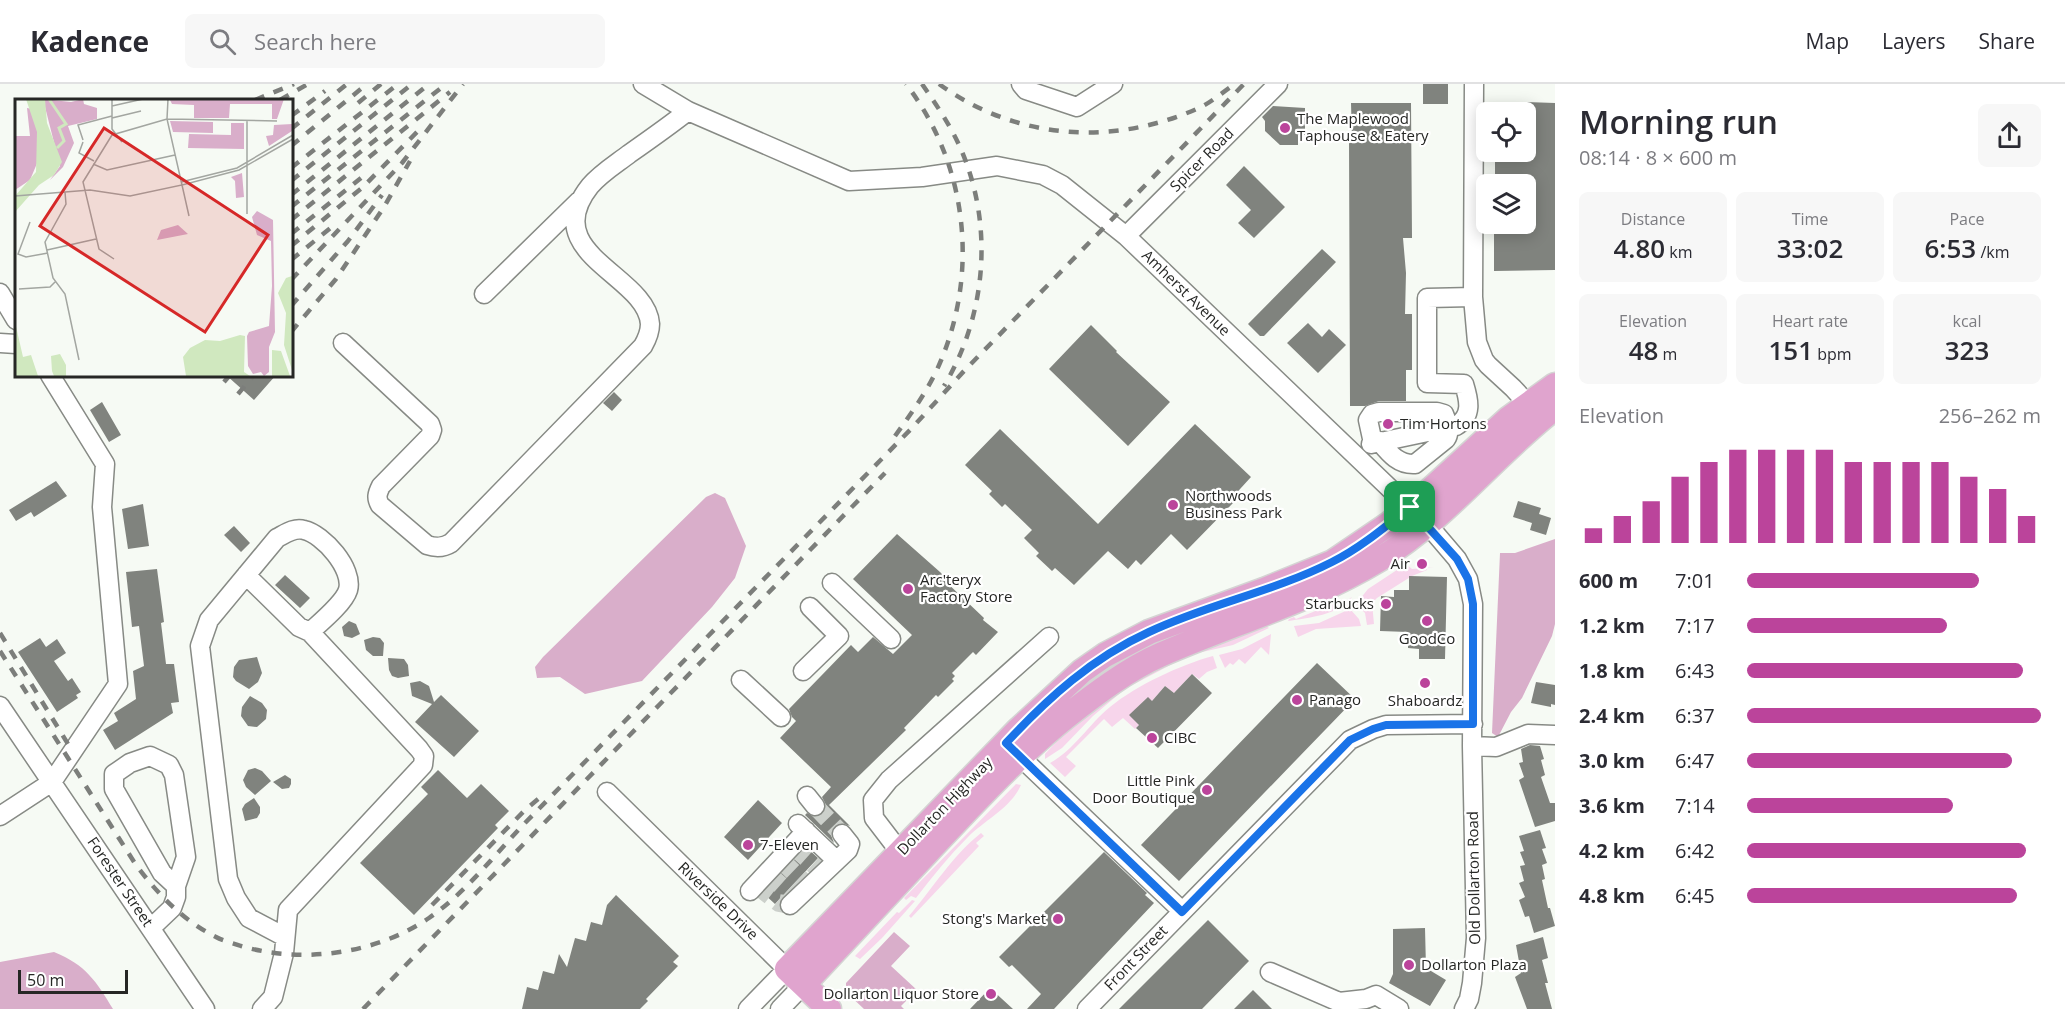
<!DOCTYPE html>
<meta charset="utf-8">
<style>
body{margin:0;font-family:"Open Sans",sans-serif;background:#f7f7f7;color:#2b2b33;height:100vh;display:flex;flex-direction:column;font-size:22px;white-space:nowrap}
*{box-sizing:border-box;margin:0}
p{font-size:20px;color:#7c7c81}
.icon{flex:none;width:33px;height:33px;fill:none;stroke:currentColor;stroke-width:2;stroke-linecap:round;stroke-linejoin:round}
.map{position:relative;flex:1;overflow:hidden}
.drawer{display:flex;flex-direction:column;background:#fff;width:510px}
.drawer>*{flex:none}
.buttons{position:absolute;left:1476px;top:18px;display:grid;gap:12px}
.buttons a{display:grid;place-items:center;width:60px;height:60px;border-radius:9px;background:#fff;box-shadow:0 3px 15px #0003;font-size:30px}
.scale{position:absolute;left:18px;bottom:15px;width:110px;box-sizing:border-box;padding-left:6px;border:3px solid #262725;border-top:0;font-size:16px;line-height:21px;white-space:nowrap;color:#262725;-webkit-text-stroke:4px #fff;paint-order:stroke}
.pin{position:absolute;display:grid;place-items:center;width:51px;height:51px;color:#fff;margin:-26px;border-radius:12px;box-shadow:0 3px 9px #0006}
.round{display:grid;place-items:center;flex:none;width:63px;height:63px;border-radius:9px;background:#f7f7f7}
.headline{display:flex;align-items:center;justify-content:space-between;height:102px;padding:0 24px}
h1{font-size:33px;font-weight:600;line-height:45px}
.figures{display:grid;grid-template-columns:repeat(3,1fr);gap:9px;height:102px;padding:6px 24px}
.figures div{display:grid;align-content:center;border-radius:9px;background:#f7f7f7;text-align:center}
.figures b{font-size:26px;font-weight:600}
.figures small{font-size:16px;font-weight:400}
.figures p{font-size:16px}
.chart{height:168px;padding:12px 24px}
.chart p{display:flex;justify-content:space-between}
.chart svg{width:100%;height:108px;margin-top:6px;stroke:#bb449b;stroke-width:6}
ul{padding:0 24px;list-style:none;font-size:20px}
li{display:grid;grid-template-columns:96px 72px 1fr;align-items:center;height:45px}
li i{height:15px;border-radius:8px;background:#bb449b}
header{display:flex;align-items:center;gap:36px;box-sizing:border-box;height:84px;padding:0 30px;background:#fff;border-bottom:2px solid #e1e1e2}
header strong{font-size:28px}
nav{display:flex;gap:33px;margin-inline-start:auto;font-size:21px}
.search{width:420px;height:54px;background:#f7f7f7;display:flex;align-items:center;gap:15px;box-sizing:border-box;padding:0 21px;border-radius:9px;color:#7c7c81;font-size:22px}
main{display:flex;flex:1;min-height:0}
.map>svg:first-child{display:block}
</style>
<header>
<strong>Kadence</strong>
<div class="search"><svg class="icon" aria-label="search" viewBox="0 0 24 24"><circle cx="10" cy="10" r="6"/><path d="M15 15l6 6"/></svg>Search here</div>
<nav><a>Map</a><a>Layers</a><a>Share</a></nav>
</header>
<main>
<div class="map">
<svg width="1555" height="925" viewBox="0 0 1555 925">
<rect width="100%" height="100%" fill="#f6faf4"/>
<!-- green -->
<path fill="#f7d5eb" d="M1406,480l6,5 22,-2 -7,1v2l-15,6 -35,22 -5,5 2,21 -7,1 -2,-12 -9,-9 12,-15z
M1352,513c-13,18 -44,21 -64,24l1,-2 5,-2 2,2 41,-17 2,3z
M1350,525l9,10 2,7 -45,3 -18,8 -4,-11 25,-3z
M1266,542l3,2 -36,17 -35,8 -20,8 -53,28 -32,27 -31,32 -17,11v-5c42,-46 93,-80 151,-104 22,-10 47,-16 70,-24z
M1271,550l-2,21 -8,-8 -16,17 -6,-5 -6,6 -3,-2 -5,5 -6,-13 23,-6z
M1213,572l4,12 -10,4 -8,7 -7,-5 -18,19 -9,-7 -13,15 -5,-3 -17,17 9,10 -4,4 -12,-11 -11,9 -8,-8 -38,38 10,9 -11,11 -15,-14c24,-13 39,-39 60,-56 27,-22 70,-42 103,-51z
M1016,700l5,1c-10,23 -36,35 -53,52 -19,19 -36,40 -52,61l-5,-2 -5,4 -2,-2z
M981,749l3,3 -8,7 3,3 -68,72 -2,-2c24,-28 43,-60 72,-83z
M912,816l3,1 -33,37 -22,21 -5,-3 42,-44 2,1z"/>
<!-- forest -->
<path fill="#d9aeca" d="M715,409l10,5 21,48 -11,32 -23,29 -70,74 -57,13 -25,-17 -23,1 -2,-11 8,-10 163,-160z
M1555,455v85l-3,12 -30,62 -11,14 -13,25 -6,-4 8,-180h15z
M894,848l16,14 -19,20 26,24 -16,16 3,3h-40l-18,-17v-9z
M54,868c32,13 42,29 59,57h-113v-47z"/>
<!-- building -->
<path fill="#80837e" d="M1423,0h25v20h-25z
M1526,18l29,1v167l-61,1v-47h32v-40h-31v-32h31z
M1351,19h60l1,135h-9l3,35 -1,41h7v56h-6v31h-27l-14,5h-15l-1,-267h3z
M1273,22l32,2v27h-7v10h-18l-15,-14v-10l-3,-4z
M1244,82l41,41 -31,31 -16,-15 13,-13 -25,-25z
M1322,165l14,13 -72,74h-4l-12,-12z
M1308,239l14,14 7,-8 17,16 -28,28 -31,-30z
M1091,241l26,26 -1,1 54,50 -42,44 -79,-77z
M226,291h50l-22,25z
M614,308l8,8 -10,11 -9,-8z
M102,318l19,33 -12,7 -19,-32z
M1195,340l56,53 -21,23 3,3 -46,47 -16,-16 -30,31 -5,-5 -8,9 -20,-18 -34,34 -19,-17 -3,3 -16,-15 3,-3 -15,-15 8,-8 -27,-26 -3,3 -13,-13 3,-3 -27,-26 35,-36 98,95z
M56,397l11,15 -33,21 -3,-5 -15,9 -7,-11z
M1518,417l23,7 -2,6 12,4 -5,17 -16,-5 2,-7 -19,-6z
M143,420l6,42 -21,3 -6,-40z
M234,442l16,17 -9,9 -17,-17z
M897,450l43,38 5,5 -2,2 41,39 -1,2 15,12 -22,23 -3,-3 -21,21 3,3 -3,3 2,2 -16,16 -2,-2 -32,33 2,2 -77,75 21,21 -9,-3 -6,3 -4,9 3,8 -29,-28 2,-2 9,4 6,-3 4,-9 -4,-8 9,-10 -51,-49 16,-17 -4,-4 -3,-8 62,-64 7,7 15,-15 20,17 19,-19 -59,-56z
M157,485l7,53 -3,1 5,41h8l5,38 -8,1 2,10 -58,37 -12,-20 15,-9 -4,-8 22,-14 -3,-28 11,-5 -5,-40 -7,1 -6,-55z
M285,491l25,23 -10,10 -25,-23z
M1409,492l38,1 -2,82h-26v-10l-11,-1v-16l-28,-1 1,-35 13,1v-7h15z
M349,537l7,3 4,10 -8,4 -8,-2 -2,-9z
M373,553l7,1 4,5 -1,13h-10l-7,-6 -2,-10z
M40,554l6,9 11,-8 9,14 -12,8 14,20 4,-3 9,14 -5,3 2,3 -21,14 -39,-60z
M257,573l5,16 -4,9 -9,7 -13,-8 -3,-4 1,-10 5,-7z
M388,574l16,1 4,6 1,11 -11,2 -6,-2 -3,-6z
M1317,579l38,36 -176,182 -38,-36z
M1192,590l20,19 -54,55 -22,-20 3,-3 -10,-10 19,-18 4,4 13,-15 9,7z
M420,597l9,5 5,16 7,-7 38,36 -25,26 -39,-35 17,-18 -20,-8 -2,-13z
M1536,598l19,3v20l-4,-1v3l-20,-4z
M250,612l12,7 5,7 -1,9 -9,8 -9,-1 -7,-10 1,-9z
M1530,661l10,1 4,13 -3,1 4,15 -4,2 9,26h5v18l-20,6 -16,-47 5,-3 -5,-14 4,-1 -2,-13z
M255,684l7,3 9,10 -16,14 -9,-8 -3,-7 5,-10z
M438,686l29,28 14,-14 28,27 -14,14 3,3 -84,87 -54,-52 68,-69 -7,-7z
M285,691l6,4v5l-2,4 -7,1 -9,-7z
M254,714l6,9v6l-3,5 -12,3 -3,-12 3,-5z
M758,716l24,23 -34,37 -24,-23z
M1540,746l6,18 -4,1 5,14 -5,2 3,14 -3,1 6,28h2l5,18 -21,7 -5,-17 -4,1 -6,-17 6,-3 -6,-14 5,-2 -4,-15 5,-1 -5,-13 4,-1 -5,-15z
M806,763l12,11 -43,46 -12,-11z
M1104,768l43,41 -2,2 9,8 -100,106h-27l14,-15 -29,-29 -3,2 -10,-10z
M616,811l63,61 -6,6 5,4 -32,33 2,2 -8,8h-118l5,-22 11,3 5,-19 11,3 5,-20 8,13 8,-29 11,3 5,-19 11,3 5,-20z
M1208,836l41,41 -47,48h-83z
M1425,844l1,40 20,12 -16,26 -41,-23 4,-9v-45z
M1543,853l5,21 -6,2 6,23h-3l7,26h-25l-12,-32 6,-4 -5,-28z
M990,904l23,21h-43z
M1253,906l19,19h-38z"/>
<g fill="none" stroke-linecap="round" stroke-linejoin="round">
<!-- minor-tunnel -->
<path stroke="#ccd0cb" stroke-width="18" stroke-dasharray="18 9" stroke-linecap="butt" d="M815,722l27,28
M793,762l30,27
M780,775l29,28
M767,789l29,26
M756,801l23,18 11,2"/>
<defs>
<path id="minor" d="M643,0l45,27 161,70 73,-4 75,-11 46,9 19,10 64,51 302,289 29,34 11,20 5,25 -1,142 4,192 -4,45 -3,16 -5,10
M1021,0l5,6 51,17 36,-23
M1474,0l-1,213 4,45 7,18 4,5 25,23 23,25
M1126,152l152,-152
M0,209l16,27
M484,210l95,-93
M0,259l16,1
M343,259l87,81 2,6 -2,6 -49,50c-4,8 -5,12 -1,19l47,40c9,3 16,3 24,-2l192,-197c4,-7 7,-14 7,-22 -3,-49 -114,-70 -60,-138 11,-13 26,-22 39,-32 20,-14 40,-28 59,-43
M1464,300l-37,-1v-85l46,-1
M1373,359l-5,-23 4,-6 7,-2h58l7,2c3,7 7,18 2,25l-31,25c-17,1 -26,-11 -36,-23
M1371,360l85,-18c17,-10 13,-26 8,-42
M246,491l53,52 11,5 109,117 5,7 -1,9 -135,145 -4,43 -11,44 -11,12
M832,499l59,56
M803,587l36,-35 -29,-29
M741,596l40,37
M0,622l205,303
M1472,662l24,1 32,-13 27,1
M1012,665l170,162
M607,708l180,177 -39,40
M807,712l8,10
M0,732l52,-34 66,-98 -16,-177 3,-43 -55,-89
M798,740l38,36
M900,768l-26,-34 -1,-18 16,-20 160,-143
M750,807l56,-60
M790,821l58,-55 2,-6 -8,-10
M151,844l21,-20 4,-11v-11l10,-29 -12,-82 -5,-10 -19,-9 -20,7 -16,11v15l48,84 14,13
M285,853l-36,-19 -13,-20 -8,-19 -28,-233 9,-26 68,-82c8,-4 17,-11 27,-8 19,4 50,39 44,60 -4,13 -27,32 -38,42
M1270,888l69,30 27,-3 10,-4 23,14
M780,925l24,-25
M1087,925l263,-269 23,-11 13,-4 87,-1"/>
<path id="major" d="M804,900c44,-47 88,-94 132,-141 42,-44 83,-89 131,-127 27,-21 61,-47 93,-61 73,-32 151,-54 220,-96 67,-41 114,-104 175,-151
M829,925l-42,-40 231,-239 64,-59 23,-16 44,-23 115,-42 69,-28 56,-38 39,-32 80,-73 47,-34"/>
</defs>
<!-- minor casing -->
<use href="#minor" stroke="#878a85" stroke-width="21"/>
<!-- major casing -->
<use href="#major" stroke="#d4d4d3" stroke-width="27"/>
<!-- minor -->
<use href="#minor" stroke="#fff" stroke-width="18"/>
<!-- major -->
<use href="#major" stroke="#e0a4ce" stroke-width="24"/>
<!-- rail -->
<path stroke="#7c7e7b" stroke-width="4.5" stroke-dasharray="10 10" stroke-linecap="butt" d="M922,0c14,20 28,41 38,63 34,77 27,167 -16,239
M939,0c77,56 175,63 262,23 12,-6 23,-16 34,-23
M255,16l39,-16
M280,16l28,-16
M358,19l23,-19
M291,32l34,-25
M291,45l56,-45
M291,62l76,-62
M291,84l107,-84
M291,97l121,-97
M291,111l138,-111
M291,123l155,-123
M291,136l159,-128
M291,150l70,-56
M291,162l72,-59 54,-55
M291,176l42,-34
M291,196l111,-117 61,-79
M291,222l57,-65 34,-46
M291,248l45,-53 48,-72 26,-46
M224,298l6,-7
M238,310l16,-19
M895,352c18,-25 36,-50 47,-78 37,-91 24,-196 -36,-274
M0,549l68,111
M0,567l136,214c22,29 46,55 80,72 7,4 17,6 25,9 62,18 135,8 188,-28 36,-25 64,-61 94,-93l388,-396 53,-58 280,-287
M432,821l93,-95 18,-15
M363,925l522,-536"/>
</g>
<g fill="none" stroke-linecap="round" stroke-linejoin="round">
<defs>
<path id="route" d="M1410,423l47,52 11,20 5,25v120l-87,1 -13,4 -23,11 -168,172 -176,-169c42,-45 86,-85 143,-111 59,-28 124,-40 183,-70 28,-14 53,-35 78,-55z"/>
</defs>
<!-- route casing -->
<use href="#route" stroke="#fff" stroke-width="12"/>
<!-- route -->
<use href="#route" stroke="#1a73e8" stroke-width="8"/>
</g>
<!-- markers -->
<g fill="#bb449b" stroke="#fff" stroke-width="2">
<circle cx="1285" cy="44" r="6"/>
<circle cx="1388" cy="340" r="6"/>
<circle cx="1173" cy="421" r="6"/>
<circle cx="1422" cy="480" r="6"/>
<circle cx="908" cy="505" r="6"/>
<circle cx="1386" cy="520" r="6"/>
<circle cx="1427" cy="537" r="6"/>
<circle cx="1425" cy="599" r="6"/>
<circle cx="1297" cy="616" r="6"/>
<circle cx="1152" cy="654" r="6"/>
<circle cx="1207" cy="706" r="6"/>
<circle cx="748" cy="761" r="6"/>
<circle cx="1058" cy="835" r="6"/>
<circle cx="1409" cy="881" r="6"/>
<circle cx="991" cy="910" r="6"/>
</g>
<g text-anchor="middle" stroke-width="4.5" stroke-linejoin="round" paint-order="stroke">
<!-- poi labels -->
<g font-size="15" fill="#262725" stroke="#fff" text-anchor="start">
<text x="1297" y="40">The Maplewood<tspan x="1297" dy="17">Taphouse &amp; Eatery</tspan></text>
<text x="1400" y="345">Tim Hortons</text>
<text x="1185" y="417">Northwoods<tspan x="1185" dy="17">Business Park</tspan></text>
<text x="1410" y="485" text-anchor="end">Air</text>
<text x="920" y="501">Arc'teryx<tspan x="920" dy="17">Factory Store</tspan></text>
<text x="1374" y="525" text-anchor="end">Starbucks</text>
<text x="1427" y="560" text-anchor="middle">GoodCo</text>
<text x="1309" y="621">Panago</text>
<text x="1425" y="622" text-anchor="middle">Shaboardz</text>
<text x="1164" y="659">CIBC</text>
<text x="1195" y="702" text-anchor="end">Little Pink<tspan x="1195" dy="17">Door Boutique</tspan></text>
<text x="760" y="766">7-Eleven</text>
<text x="1046" y="840" text-anchor="end">Stong's Market</text>
<text x="1421" y="886">Dollarton Plaza</text>
<text x="979" y="915" text-anchor="end">Dollarton Liquor Store</text>
</g>
<!-- street labels -->
<g font-size="15" fill="#262725" stroke="#fff">
<text transform="translate(1202 76) rotate(-45)" y="5">Spicer Road</text>
<text transform="translate(1186 209) rotate(44)" y="5">Amherst Avenue</text>
<text transform="translate(945 722) rotate(-46)" y="5">Dollarton Highway</text>
<text transform="translate(1474 794) rotate(-91)" y="5">Old Dollarton Road</text>
<text transform="translate(120 798) rotate(56)" y="5">Forester Street</text>
<text transform="translate(718 817) rotate(44)" y="5">Riverside Drive</text>
<text transform="translate(1136 874) rotate(-46)" y="5">Front Street</text>
</g>
</g>
<!-- overview -->
<g transform="translate(15 15)">
<rect width="278" height="278" fill="#f6faf4"/>
<path d="M28,0l28,3 12,-3 1,5 13,4v11l-29,7 6,17 -11,24 -13,13 10,-14zM269,0l-7,20h-5v-15h-42l-1,14h-35v-13l-22,-1 -2,-4zM12,9l5,1 8,24 -2,28 -8,19 -15,10v-54h15zM155,22l43,1v11l-40,-1zM216,24h13v26l-56,-1 1,-14 42,1zM277,25v7l-23,15 -3,-10 7,-1 1,-10zM227,74l2,24 -8,1 -1,-17 -4,-4zM242,112l16,9 2,112 -6,15v25l-5,4 -3,-4 -8,2 -5,-8 -1,-30 2,-4 20,-6 3,-40 -1,-45 -14,-6 -5,-18zM163,126l10,9 -31,6 4,-10z" fill="#d9aeca"/>
<path d="M11,0h19l2,24 15,39 -8,13 -15,10 -24,27v-16l21,-24 1,-40zM277,177h1l-1,94 -8,-25 2,-32 -8,-20 8,-15zM0,223l8,35 8,-2 7,21h-23zM225,236l5,1 -1,36 6,4h-64l-3,-19 7,-9 15,-8 15,1zM257,251l9,1 9,25h-18zM45,255l6,11v11h-12l-2,-5 -1,-15z" fill="#d0e8bf"/>
<path fill="none" stroke="#d0e8bf" stroke-width="3" d="M34,0l17,25 -7,4 5,13 -7,7"/>
<path fill="none" stroke="#a3a6a1" stroke-width="1.5" d="M97,0v30l10,13M97,7l31,-7M97,19l29,-7M68,41l-5,-15 34,-9M68,43l-4,11 15,8M78,65l14,6 68,-15M166,83l56,-14 56,-33M50,93l1,12 -21,38 8,36 12,16 14,66M0,97l75,-6 40,6 52,-11 -15,-66 1,-20M232,115v-93M174,117l-7,-31 57,-15 54,-31M15,123l-12,32 8,3 22,-4M32,151l49,-11M99,160l-15,-10 -16,-67 29,-47 55,-16 110,2M4,190l31,-2 5,-5"/>
<path fill="#d62828" fill-opacity="0.15" stroke="#d62828" stroke-width="3" d="M89,29l164,107 -63,97 -165,-106z"/>
<rect width="278" height="278" fill="none" stroke="#262725" stroke-width="3"/>
</g>
</svg>
<div class="buttons">
<a><svg class="icon" aria-label="locate" viewBox="0 0 24 24"><circle cx="12" cy="12" r="6"/><path d="M12 2v4M12 18v4M2 12h4M18 12h4"/></svg></a>
<a><svg class="icon" aria-label="layers" viewBox="0 0 24 24"><path d="M12 4l9 5-9 5-9-5zM3 14l9 5 9-5"/></svg></a>
</div>
<div class="scale">50 m</div>
<div class="pin" style="left:1410px;top:423px;background:#1e9e55"><svg class="icon" aria-label="arrive" viewBox="0 0 24 24"><path d="M6 21V4h12l-3 4 3 4H6"/></svg></div>
</div>
<section class="drawer">
<div class="headline"><div><h1>Morning run</h1><p>08:14 · 8 × 600 m</p></div><a class="round"><svg class="icon" aria-label="share" viewBox="0 0 24 24"><path d="M12 15V3M7 8l5-5 5 5M5 13v7h14v-7"/></svg></a></div>
<div class="figures">
<div><p>Distance</p><b>4.80<small> km</small></b></div>
<div><p>Time</p><b>33:02</b></div>
<div><p>Pace</p><b>6:53<small> /km</small></b></div>
</div>
<div class="figures">
<div><p>Elevation</p><b>48<small> m</small></b></div>
<div><p>Heart rate</p><b>151<small> bpm</small></b></div>
<div><p>kcal</p><b>323</b></div>
</div>
<div class="chart"><p><span>Elevation</span>256–262 m</p>
<svg viewBox="0 0 160 44" preserveAspectRatio="none"><path d="M5 44V38M15 44V33M25 44V27M35 44V17M45 44V11M55 44V6M65 44V6M75 44V6M85 44V6M95 44V11M105 44V11M115 44V11M125 44V11M135 44V17M145 44V22M155 44V33"/></svg>
</div>
<ul>
<li><b>600 m</b>7:01<i style="width:79%"></i></li>
<li><b>1.2 km</b>7:17<i style="width:68%"></i></li>
<li><b>1.8 km</b>6:43<i style="width:94%"></i></li>
<li><b>2.4 km</b>6:37<i style="width:100%"></i></li>
<li><b>3.0 km</b>6:47<i style="width:90%"></i></li>
<li><b>3.6 km</b>7:14<i style="width:70%"></i></li>
<li><b>4.2 km</b>6:42<i style="width:95%"></i></li>
<li><b>4.8 km</b>6:45<i style="width:92%"></i></li>
</ul>
</section>
</main>
